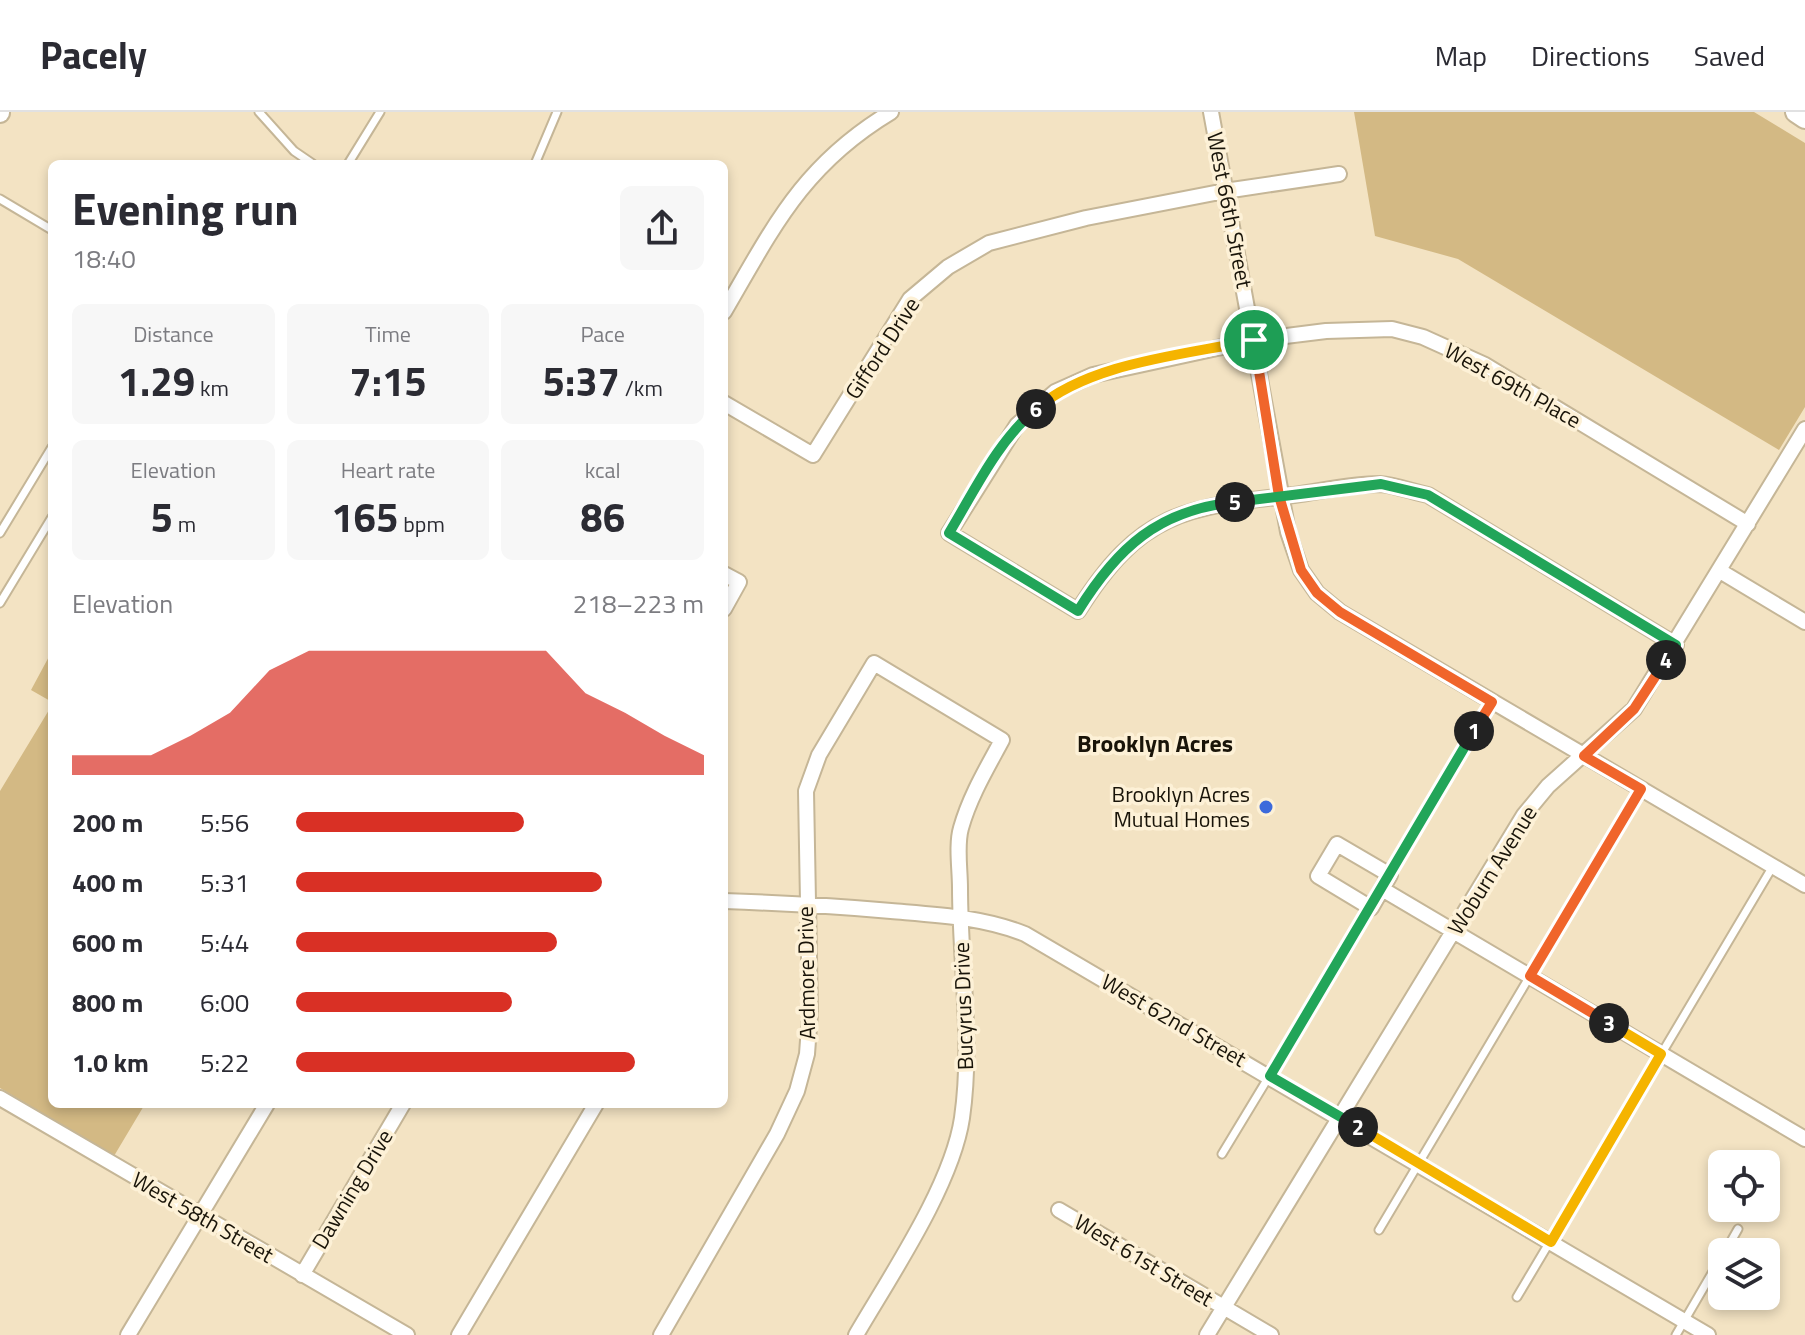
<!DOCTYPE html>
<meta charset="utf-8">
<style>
body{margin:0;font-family:"Titillium Web",sans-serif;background:#f7f7f7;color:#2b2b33;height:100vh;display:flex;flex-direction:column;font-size:30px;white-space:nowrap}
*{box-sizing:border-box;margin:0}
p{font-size:26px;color:#7c7c81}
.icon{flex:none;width:44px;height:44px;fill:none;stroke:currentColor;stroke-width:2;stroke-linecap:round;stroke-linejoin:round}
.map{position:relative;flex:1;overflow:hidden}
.details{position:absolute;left:48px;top:48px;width:680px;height:948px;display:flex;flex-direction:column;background:#fff;border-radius:12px;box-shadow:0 4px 12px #0003}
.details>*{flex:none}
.buttons{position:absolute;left:1708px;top:1038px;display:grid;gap:16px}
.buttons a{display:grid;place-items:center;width:72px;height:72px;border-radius:12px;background:#fff;box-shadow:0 4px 12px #0003;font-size:40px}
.pin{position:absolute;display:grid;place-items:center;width:68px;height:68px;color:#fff;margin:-34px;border:4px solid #fff;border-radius:50%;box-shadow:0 2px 8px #0007}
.km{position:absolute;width:40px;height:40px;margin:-20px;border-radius:50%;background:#222;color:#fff;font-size:22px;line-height:40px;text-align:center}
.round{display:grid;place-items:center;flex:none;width:84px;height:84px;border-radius:12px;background:#f7f7f7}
.summary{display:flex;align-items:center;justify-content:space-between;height:136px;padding:0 24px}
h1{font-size:44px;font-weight:700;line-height:60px}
.figures{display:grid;grid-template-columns:repeat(3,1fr);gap:12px;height:136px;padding:8px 24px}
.figures div{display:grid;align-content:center;border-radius:12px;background:#f7f7f7;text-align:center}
.figures b{font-size:40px;font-weight:700}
.figures small{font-size:22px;font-weight:400}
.figures p{font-size:22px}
.chart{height:224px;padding:16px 24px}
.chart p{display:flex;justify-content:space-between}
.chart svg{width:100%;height:144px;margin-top:8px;fill:#d93025;opacity:.7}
ul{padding:0 24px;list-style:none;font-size:26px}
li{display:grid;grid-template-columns:128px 96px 1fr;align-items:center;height:60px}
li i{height:20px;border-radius:10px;background:#d93025}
header{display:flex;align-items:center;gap:48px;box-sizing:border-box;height:112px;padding:0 40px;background:#fff;border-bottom:2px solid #e1e1e2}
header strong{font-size:38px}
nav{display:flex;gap:44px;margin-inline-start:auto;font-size:28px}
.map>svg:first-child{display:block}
</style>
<header>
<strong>Pacely</strong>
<nav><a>Map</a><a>Directions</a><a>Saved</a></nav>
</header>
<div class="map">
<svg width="1805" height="1223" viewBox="0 0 1805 1223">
<rect width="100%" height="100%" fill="#f3e3c3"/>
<!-- green -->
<path fill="#d3b984" d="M1354,0h400l51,31v264l-26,43 -321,-191 -83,-23z
M52,539v51l-21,-12z
M52,593v399h93l-31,52 -114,-68v-297z"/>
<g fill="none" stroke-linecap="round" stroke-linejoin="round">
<defs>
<path id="service" d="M259,0l35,39 19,13
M348,52l32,-52
M535,52l22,-52
M0,87l52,31
M0,421l52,-86
M0,491l52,-86
M1390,763l102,-173
M1222,1042l149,-246
M1379,1118l262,-441
M1725,1140l13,-23
M1517,1185l256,-431
M1676,1223l46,-79"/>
<path id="minor" d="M1211,0l77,420 13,38 16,23 23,19 465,273
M724,200c50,-86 79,-147 167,-200
M724,291l89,52 97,-156 38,-32 41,-24 97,-25 139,-27 114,-17
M1720,459l85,51
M724,462l15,8 -15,27
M1676,533l-248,-150c-15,-3 -33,-10 -48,-11 -28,0 -58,7 -86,11 -110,12 -154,17 -216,116l-129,-78 68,-108 38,-33 38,-17 161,-35 72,-9 66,-2 31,8 62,28 263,159
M1337,732l53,31 -19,33 -53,-32z
M1382,777l423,250
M724,789c56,2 112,5 167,10 47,4 91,6 134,23l683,401
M0,986l407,237
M1059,1098l212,125
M302,1163l101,-171
M128,1223l139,-231
M459,1223l137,-231
M661,1223l116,-201 20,-43 10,-37 3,-41 -4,-222 13,-36 55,-92 128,77c-15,28 -32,56 -41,88 -5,17 -1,41 -1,60 0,77 13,153 2,230 -10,67 -71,157 -106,217
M1207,1223l317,-520 24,-29 86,-77 171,-280"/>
<path id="tertiary" d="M0,1v-1"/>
<path id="secondary" d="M1796,0l9,6"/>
</defs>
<!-- service casing -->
<use href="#service" stroke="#c5b697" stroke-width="11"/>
<!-- minor casing -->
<use href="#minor" stroke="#c5b697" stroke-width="18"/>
<!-- tertiary casing -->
<use href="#tertiary" stroke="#c5b697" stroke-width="22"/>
<!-- secondary casing -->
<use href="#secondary" stroke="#c5b697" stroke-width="24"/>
<!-- service -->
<use href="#service" stroke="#fff" stroke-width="7"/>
<!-- minor -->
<use href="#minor" stroke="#fff" stroke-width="14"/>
<!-- tertiary -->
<use href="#tertiary" stroke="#fff" stroke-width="18"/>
<!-- secondary -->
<use href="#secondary" stroke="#fff" stroke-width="20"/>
</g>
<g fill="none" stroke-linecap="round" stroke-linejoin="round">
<defs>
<path id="split-1" d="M1254,228l25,156 22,74 16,23 23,19 152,90 -18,29"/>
<path id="split-2" d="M1358,1015l-88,-51 204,-345"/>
<path id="split-3" d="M1358,1015l193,115 110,-188 -52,-31"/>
<path id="split-4" d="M1609,911l-79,-47 111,-187 -57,-33 50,-47 32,-49"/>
<path id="split-5" d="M1235,390l146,-18 47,11 248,150 -10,15"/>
<path id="split-6" d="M1036,297c-39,33 -61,81 -87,124l129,78c39,-63 80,-101 157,-109"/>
<path id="split-7" d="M1036,297c54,-47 149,-54 218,-69"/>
</defs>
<!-- split-1 casing -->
<use href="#split-1" stroke="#fff" stroke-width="16"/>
<!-- split-2 casing -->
<use href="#split-2" stroke="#fff" stroke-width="16"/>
<!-- split-3 casing -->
<use href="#split-3" stroke="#fff" stroke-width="16"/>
<!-- split-4 casing -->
<use href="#split-4" stroke="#fff" stroke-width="16"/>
<!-- split-5 casing -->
<use href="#split-5" stroke="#fff" stroke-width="16"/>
<!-- split-6 casing -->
<use href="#split-6" stroke="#fff" stroke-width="16"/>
<!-- split-7 casing -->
<use href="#split-7" stroke="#fff" stroke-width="16"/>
<!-- split-1 -->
<use href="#split-1" stroke="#f0652b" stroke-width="10"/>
<!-- split-2 -->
<use href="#split-2" stroke="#22a559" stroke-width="10"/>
<!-- split-3 -->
<use href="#split-3" stroke="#f5b400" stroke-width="10"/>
<!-- split-4 -->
<use href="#split-4" stroke="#f0652b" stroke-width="10"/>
<!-- split-5 -->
<use href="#split-5" stroke="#22a559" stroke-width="10"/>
<!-- split-6 -->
<use href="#split-6" stroke="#22a559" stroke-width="10"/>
<!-- split-7 -->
<use href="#split-7" stroke="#f5b400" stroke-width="10"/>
</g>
<!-- markers -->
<circle fill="#3d6adb" stroke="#fdf1d7" stroke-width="3" cx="1266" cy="695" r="8"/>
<g text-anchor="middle" stroke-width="7" stroke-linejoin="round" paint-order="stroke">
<!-- street labels -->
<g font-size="22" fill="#191409" stroke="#fdf1d7">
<text transform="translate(1230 98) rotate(79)" y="8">West 66th Street</text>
<text transform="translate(882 236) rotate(-57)" y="8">Gifford Drive</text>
<text transform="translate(1513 273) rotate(29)" y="8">West 69th Place</text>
<text transform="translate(1492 758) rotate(-58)" y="8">Woburn Avenue</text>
<text transform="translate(806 861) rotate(-91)" y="8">Ardmore Drive</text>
<text transform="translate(963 894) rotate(-92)" y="8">Bucyrus Drive</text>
<text transform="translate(1174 908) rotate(30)" y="8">West 62nd Street</text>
<text transform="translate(352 1077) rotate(-59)" y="8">Dawning Drive</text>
<text transform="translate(203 1105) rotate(30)" y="8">West 58th Street</text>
<text transform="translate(1144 1148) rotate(31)" y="8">West 61st Street</text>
</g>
<!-- poi labels -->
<g font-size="22" fill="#191409" stroke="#fdf1d7" text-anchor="end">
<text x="1250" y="690">Brooklyn Acres<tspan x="1250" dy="25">Mutual Homes</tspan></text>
</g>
<!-- neighbourhood labels -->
<g font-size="24" font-weight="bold" fill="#191409" stroke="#fdf1d7">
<text x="1155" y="640">Brooklyn Acres</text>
</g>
</g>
</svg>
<div class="buttons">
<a><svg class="icon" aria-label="locate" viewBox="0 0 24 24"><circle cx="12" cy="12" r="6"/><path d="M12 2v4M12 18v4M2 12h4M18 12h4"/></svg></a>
<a><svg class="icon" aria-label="layers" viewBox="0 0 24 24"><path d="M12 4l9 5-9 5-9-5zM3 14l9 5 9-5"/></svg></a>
</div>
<div class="pin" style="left:1254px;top:228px;background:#1e9e55"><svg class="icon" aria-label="arrive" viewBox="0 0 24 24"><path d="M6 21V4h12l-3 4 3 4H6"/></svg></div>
<b class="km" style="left:1474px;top:619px">1</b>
<b class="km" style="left:1358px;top:1015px">2</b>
<b class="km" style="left:1609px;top:911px">3</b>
<b class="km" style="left:1666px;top:548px">4</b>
<b class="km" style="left:1235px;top:390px">5</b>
<b class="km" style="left:1036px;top:297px">6</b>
<section class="details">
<div class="summary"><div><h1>Evening run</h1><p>18:40</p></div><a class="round"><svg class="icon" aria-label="share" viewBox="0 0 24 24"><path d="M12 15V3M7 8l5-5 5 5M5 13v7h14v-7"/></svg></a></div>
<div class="figures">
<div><p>Distance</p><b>1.29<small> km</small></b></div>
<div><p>Time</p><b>7:15</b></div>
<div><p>Pace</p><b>5:37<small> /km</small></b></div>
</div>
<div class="figures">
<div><p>Elevation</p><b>5<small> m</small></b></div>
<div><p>Heart rate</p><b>165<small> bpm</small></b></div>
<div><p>kcal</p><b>86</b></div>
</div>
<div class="chart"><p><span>Elevation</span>218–223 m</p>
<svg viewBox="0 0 160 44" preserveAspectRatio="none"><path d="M0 44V38L10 38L20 38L30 32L40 25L50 12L60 6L70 6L80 6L90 6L100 6L110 6L120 6L130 19L140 25L150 32L160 38V44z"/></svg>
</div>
<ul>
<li><b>200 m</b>5:56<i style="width:56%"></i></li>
<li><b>400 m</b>5:31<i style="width:75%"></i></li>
<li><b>600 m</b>5:44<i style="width:64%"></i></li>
<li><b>800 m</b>6:00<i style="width:53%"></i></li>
<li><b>1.0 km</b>5:22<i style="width:83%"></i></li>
</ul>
</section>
</div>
